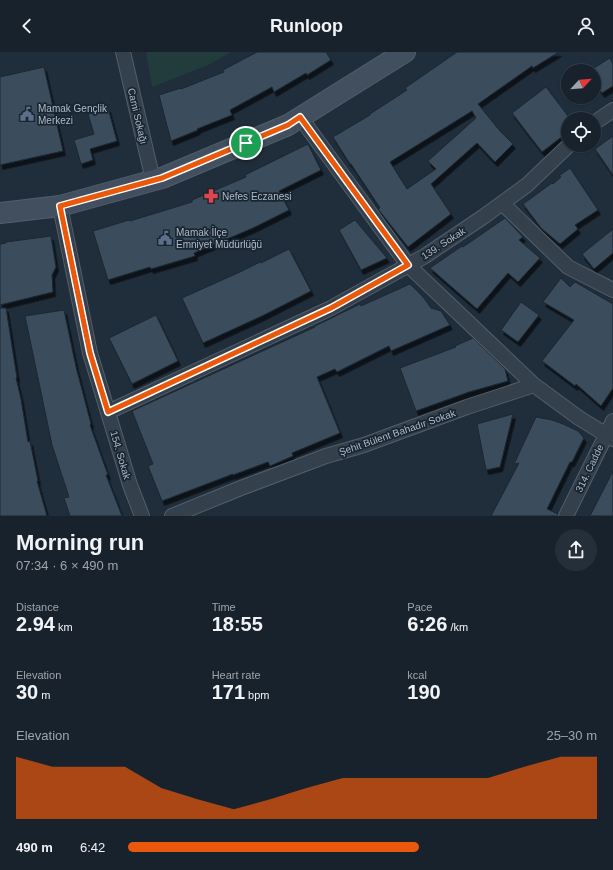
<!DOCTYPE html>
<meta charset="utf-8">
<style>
body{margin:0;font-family:Helvetica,sans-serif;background:#252f39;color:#f1f3f6;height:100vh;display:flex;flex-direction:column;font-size:15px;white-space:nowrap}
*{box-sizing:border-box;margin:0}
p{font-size:13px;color:#9fa4aa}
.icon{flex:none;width:22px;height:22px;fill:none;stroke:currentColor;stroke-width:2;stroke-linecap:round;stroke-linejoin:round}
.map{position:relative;height:464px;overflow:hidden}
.side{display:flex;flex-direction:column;background:#18222d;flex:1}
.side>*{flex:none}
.needle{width:26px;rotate:64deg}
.controls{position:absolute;left:561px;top:12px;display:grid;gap:8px}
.controls a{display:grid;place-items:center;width:40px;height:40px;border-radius:50%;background:#18222d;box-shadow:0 1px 3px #0004,0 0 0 1px #363f49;font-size:20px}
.pin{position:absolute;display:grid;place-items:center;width:34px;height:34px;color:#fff;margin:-17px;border:2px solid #fff;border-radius:50%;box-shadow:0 1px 4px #0007}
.round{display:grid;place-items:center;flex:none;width:42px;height:42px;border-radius:21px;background:#252f39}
.headline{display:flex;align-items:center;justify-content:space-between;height:68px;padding:0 16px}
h1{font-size:22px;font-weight:700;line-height:30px}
.figures{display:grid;grid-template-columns:repeat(3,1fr);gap:6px;height:68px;padding:4px 16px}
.figures div{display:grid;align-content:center}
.figures b{font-size:20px;font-weight:700}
.figures small{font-size:11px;font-weight:400}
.figures p{font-size:11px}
.chart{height:112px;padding:8px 16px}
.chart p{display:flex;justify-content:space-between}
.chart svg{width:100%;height:72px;margin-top:4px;fill:#ea580c;opacity:.7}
ul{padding:0 16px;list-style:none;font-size:13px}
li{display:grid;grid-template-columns:64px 48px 1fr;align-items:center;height:30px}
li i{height:10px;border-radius:5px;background:#ea580c}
header{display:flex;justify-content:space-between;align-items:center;height:52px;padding:0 16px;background:#18222d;font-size:18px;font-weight:700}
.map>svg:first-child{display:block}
</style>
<header><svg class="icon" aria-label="back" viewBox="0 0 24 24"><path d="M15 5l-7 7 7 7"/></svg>Runloop<svg class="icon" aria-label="person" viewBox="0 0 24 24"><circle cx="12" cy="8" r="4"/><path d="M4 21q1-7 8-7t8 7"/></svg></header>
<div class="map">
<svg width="613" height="464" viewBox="0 0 613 464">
<defs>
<filter id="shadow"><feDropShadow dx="2.5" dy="4.5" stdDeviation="0" flood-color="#0009"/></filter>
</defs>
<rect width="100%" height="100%" fill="#202e3c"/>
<!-- green -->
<path fill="#223c3d" d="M146,0h85l-23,13 -56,22z"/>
<!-- building -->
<path fill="#3b4d5b" stroke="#1b2732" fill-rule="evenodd" filter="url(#shadow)" d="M257,0h69l5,8 -24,15 -1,-2 -32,19 -2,-5 -42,23 2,5 -35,14 1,1 -27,11 -12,-46 22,-7v1l43,-17 -1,-2z
M457,0h102l-26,16 -1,-2 -54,38 22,27 13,13 -18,18 -18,-19 -46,41 20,30 -43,33 -30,-38 2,-1 -29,-44h-1l-17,-27 37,-22v-1l37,-24 -2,-2zM472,59l4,7 -48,43 8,8 -29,20 -17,-27z
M610,6l3,6v22l-11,7 -8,-13v-12z
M44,15l19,84 -63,14v-88z
M546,35l22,29v16l-26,20 -30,-39z
M108,56l9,33 -27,8 3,11 -12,4 -7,-24 20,-6 -6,-20z
M613,84v39l-18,-26z
M308,92l13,26 -42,21 10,19 -36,18 -59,25 1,3 -44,13 -1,-2 -42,13 -15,-49 36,-11 1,1 62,-19v-2l54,-23 -1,-2z
M570,116l28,42 -23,15 3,4 -18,15 -19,-16 -18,-24 29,-21 1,1 8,-7 -2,-1z
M505,166l18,19 -4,3 21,18 -22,24 -10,-9 -31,36 -47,-41 32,-22 1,1z
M355,168l32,38 -26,12 -22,-40z
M613,177v24l-19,16 -12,-15z
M51,184l5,31 -4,8 1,17 -53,13v-61l6,-1v-1z
M289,197l22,42 -49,25 -59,27 -21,-45 58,-26 20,-10 1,1z
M561,226l9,9 5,-5 38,22v84l-12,18 -25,-22 -1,2 -33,-25 32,-41 -31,-18z
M410,232l14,14 7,10 10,3 9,14 -59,26 -2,-5 -52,26 -2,-3 -18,8 23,56 -48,20 1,3 -23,10 -2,-4 -35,13v-1l-71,27 -14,-35 5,-2 -21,-53 183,-84v-1l45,-22 1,2z
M521,250l18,13 -21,27 -17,-12z
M0,256h6l11,70h-1l5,21 7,43 2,-1 8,40h-1l10,35h-47z
M64,258l12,57 15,57 -1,1 18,50h-2l16,41h-52l-6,-18 5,-1 -17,-52 -27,-129z
M156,263l22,46 -46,23 -23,-46z
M473,286l32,31 3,12 -39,11 -53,19 -16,-43 56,-21 -1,-1z
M513,362l-13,53 -14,3 -9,-46z
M536,365l16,3 11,4 15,7 6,7 -12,24h-2l-23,47 11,5v2h-67l28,-53 -5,1z
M613,419v45h-23z"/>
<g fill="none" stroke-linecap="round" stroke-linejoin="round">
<defs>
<path id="street" d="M123,0l30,128
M300,65l108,148 126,120
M594,71l19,-13
M502,151l66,64 45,23
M60,154l30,147 40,132 12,31
M108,360l223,-104 94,-52 58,-39 44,-32 42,-40
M172,464l69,-28 85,-32 38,-11 103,-38 67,-22 45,33 34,21
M566,464l47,-95"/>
<path id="secondary" d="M0,161l60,-7 102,-28 126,-53 117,-73"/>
</defs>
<!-- street casing -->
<use href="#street" stroke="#525e69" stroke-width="16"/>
<!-- secondary casing -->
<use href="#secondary" stroke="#525e69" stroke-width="22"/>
<!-- street -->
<use href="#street" stroke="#34404c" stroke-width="14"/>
<!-- secondary -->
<use href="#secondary" stroke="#414f5f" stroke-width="20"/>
</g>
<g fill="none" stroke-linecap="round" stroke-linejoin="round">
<defs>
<path id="route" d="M300,65l108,148 -77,43 -223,104 -18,-59 -30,-147 102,-28 126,-53z"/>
</defs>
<!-- route casing -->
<use href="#route" stroke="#fff" stroke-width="8"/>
<!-- route -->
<use href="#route" stroke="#ea580c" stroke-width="5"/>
</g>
<!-- icons -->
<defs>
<symbol id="civic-bare" viewBox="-9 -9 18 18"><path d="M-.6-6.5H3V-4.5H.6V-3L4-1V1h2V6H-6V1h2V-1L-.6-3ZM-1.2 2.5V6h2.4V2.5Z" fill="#5c6f8a" stroke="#192530" stroke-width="2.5" paint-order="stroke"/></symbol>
<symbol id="pharmacy-bare" viewBox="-9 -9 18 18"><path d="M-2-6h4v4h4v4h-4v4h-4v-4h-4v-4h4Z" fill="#e0444e" stroke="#192530" stroke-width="2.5" paint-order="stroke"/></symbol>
</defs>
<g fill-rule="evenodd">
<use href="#civic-bare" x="17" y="52" width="20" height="20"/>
<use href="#pharmacy-bare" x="201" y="134" width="20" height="20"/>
<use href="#civic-bare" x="155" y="176" width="20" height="20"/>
</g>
<g text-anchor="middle" stroke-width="3.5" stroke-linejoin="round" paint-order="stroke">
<!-- poi labels -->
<g font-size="10" fill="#afbbc8" stroke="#192530" text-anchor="start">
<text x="38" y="60">Mamak Gençlik<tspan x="38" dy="12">Merkezi</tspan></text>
<text x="222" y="148">Nefes Eczanesi</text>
<text x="176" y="184">Mamak İlçe<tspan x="176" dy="12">Emniyet Müdürlüğü</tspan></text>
</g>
<!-- street labels -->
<g font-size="10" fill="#afbbc8" stroke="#192530">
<text transform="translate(138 64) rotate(77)" y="4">Cami Sokağı</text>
<text transform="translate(443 191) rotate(-33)" y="4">139. Sokak</text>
<text transform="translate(397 380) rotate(-19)" y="4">Şehit Bülent Bahadır Sokak</text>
<text transform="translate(121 403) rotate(74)" y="4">154. Sokak</text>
<text transform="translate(589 416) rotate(-64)" y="4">314. Cadde</text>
</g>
</g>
</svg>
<div class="controls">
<a><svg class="needle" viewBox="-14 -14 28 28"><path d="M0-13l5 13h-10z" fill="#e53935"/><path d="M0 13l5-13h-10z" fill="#9fa4aa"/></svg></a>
<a><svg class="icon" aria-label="locate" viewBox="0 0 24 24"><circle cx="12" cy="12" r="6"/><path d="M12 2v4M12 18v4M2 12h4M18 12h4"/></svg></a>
</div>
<div class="pin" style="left:246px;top:91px;background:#1e9e55"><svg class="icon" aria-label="arrive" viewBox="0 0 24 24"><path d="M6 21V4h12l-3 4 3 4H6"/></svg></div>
</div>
<section class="side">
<div class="headline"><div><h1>Morning run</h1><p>07:34 · 6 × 490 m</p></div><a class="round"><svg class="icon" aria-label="share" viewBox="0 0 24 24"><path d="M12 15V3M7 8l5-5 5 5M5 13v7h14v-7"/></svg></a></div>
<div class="figures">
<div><p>Distance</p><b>2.94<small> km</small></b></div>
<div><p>Time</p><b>18:55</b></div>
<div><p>Pace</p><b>6:26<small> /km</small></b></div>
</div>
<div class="figures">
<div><p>Elevation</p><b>30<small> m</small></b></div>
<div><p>Heart rate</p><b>171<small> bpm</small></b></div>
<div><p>kcal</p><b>190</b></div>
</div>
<div class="chart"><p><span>Elevation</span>25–30 m</p>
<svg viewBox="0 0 160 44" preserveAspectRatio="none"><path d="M0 44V6L10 12L20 12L30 12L40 25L50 32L60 38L70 32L80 25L90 19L100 19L110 19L120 19L130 19L140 12L150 6L160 6V44z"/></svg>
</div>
<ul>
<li><b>490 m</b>6:42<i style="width:62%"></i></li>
</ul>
</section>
